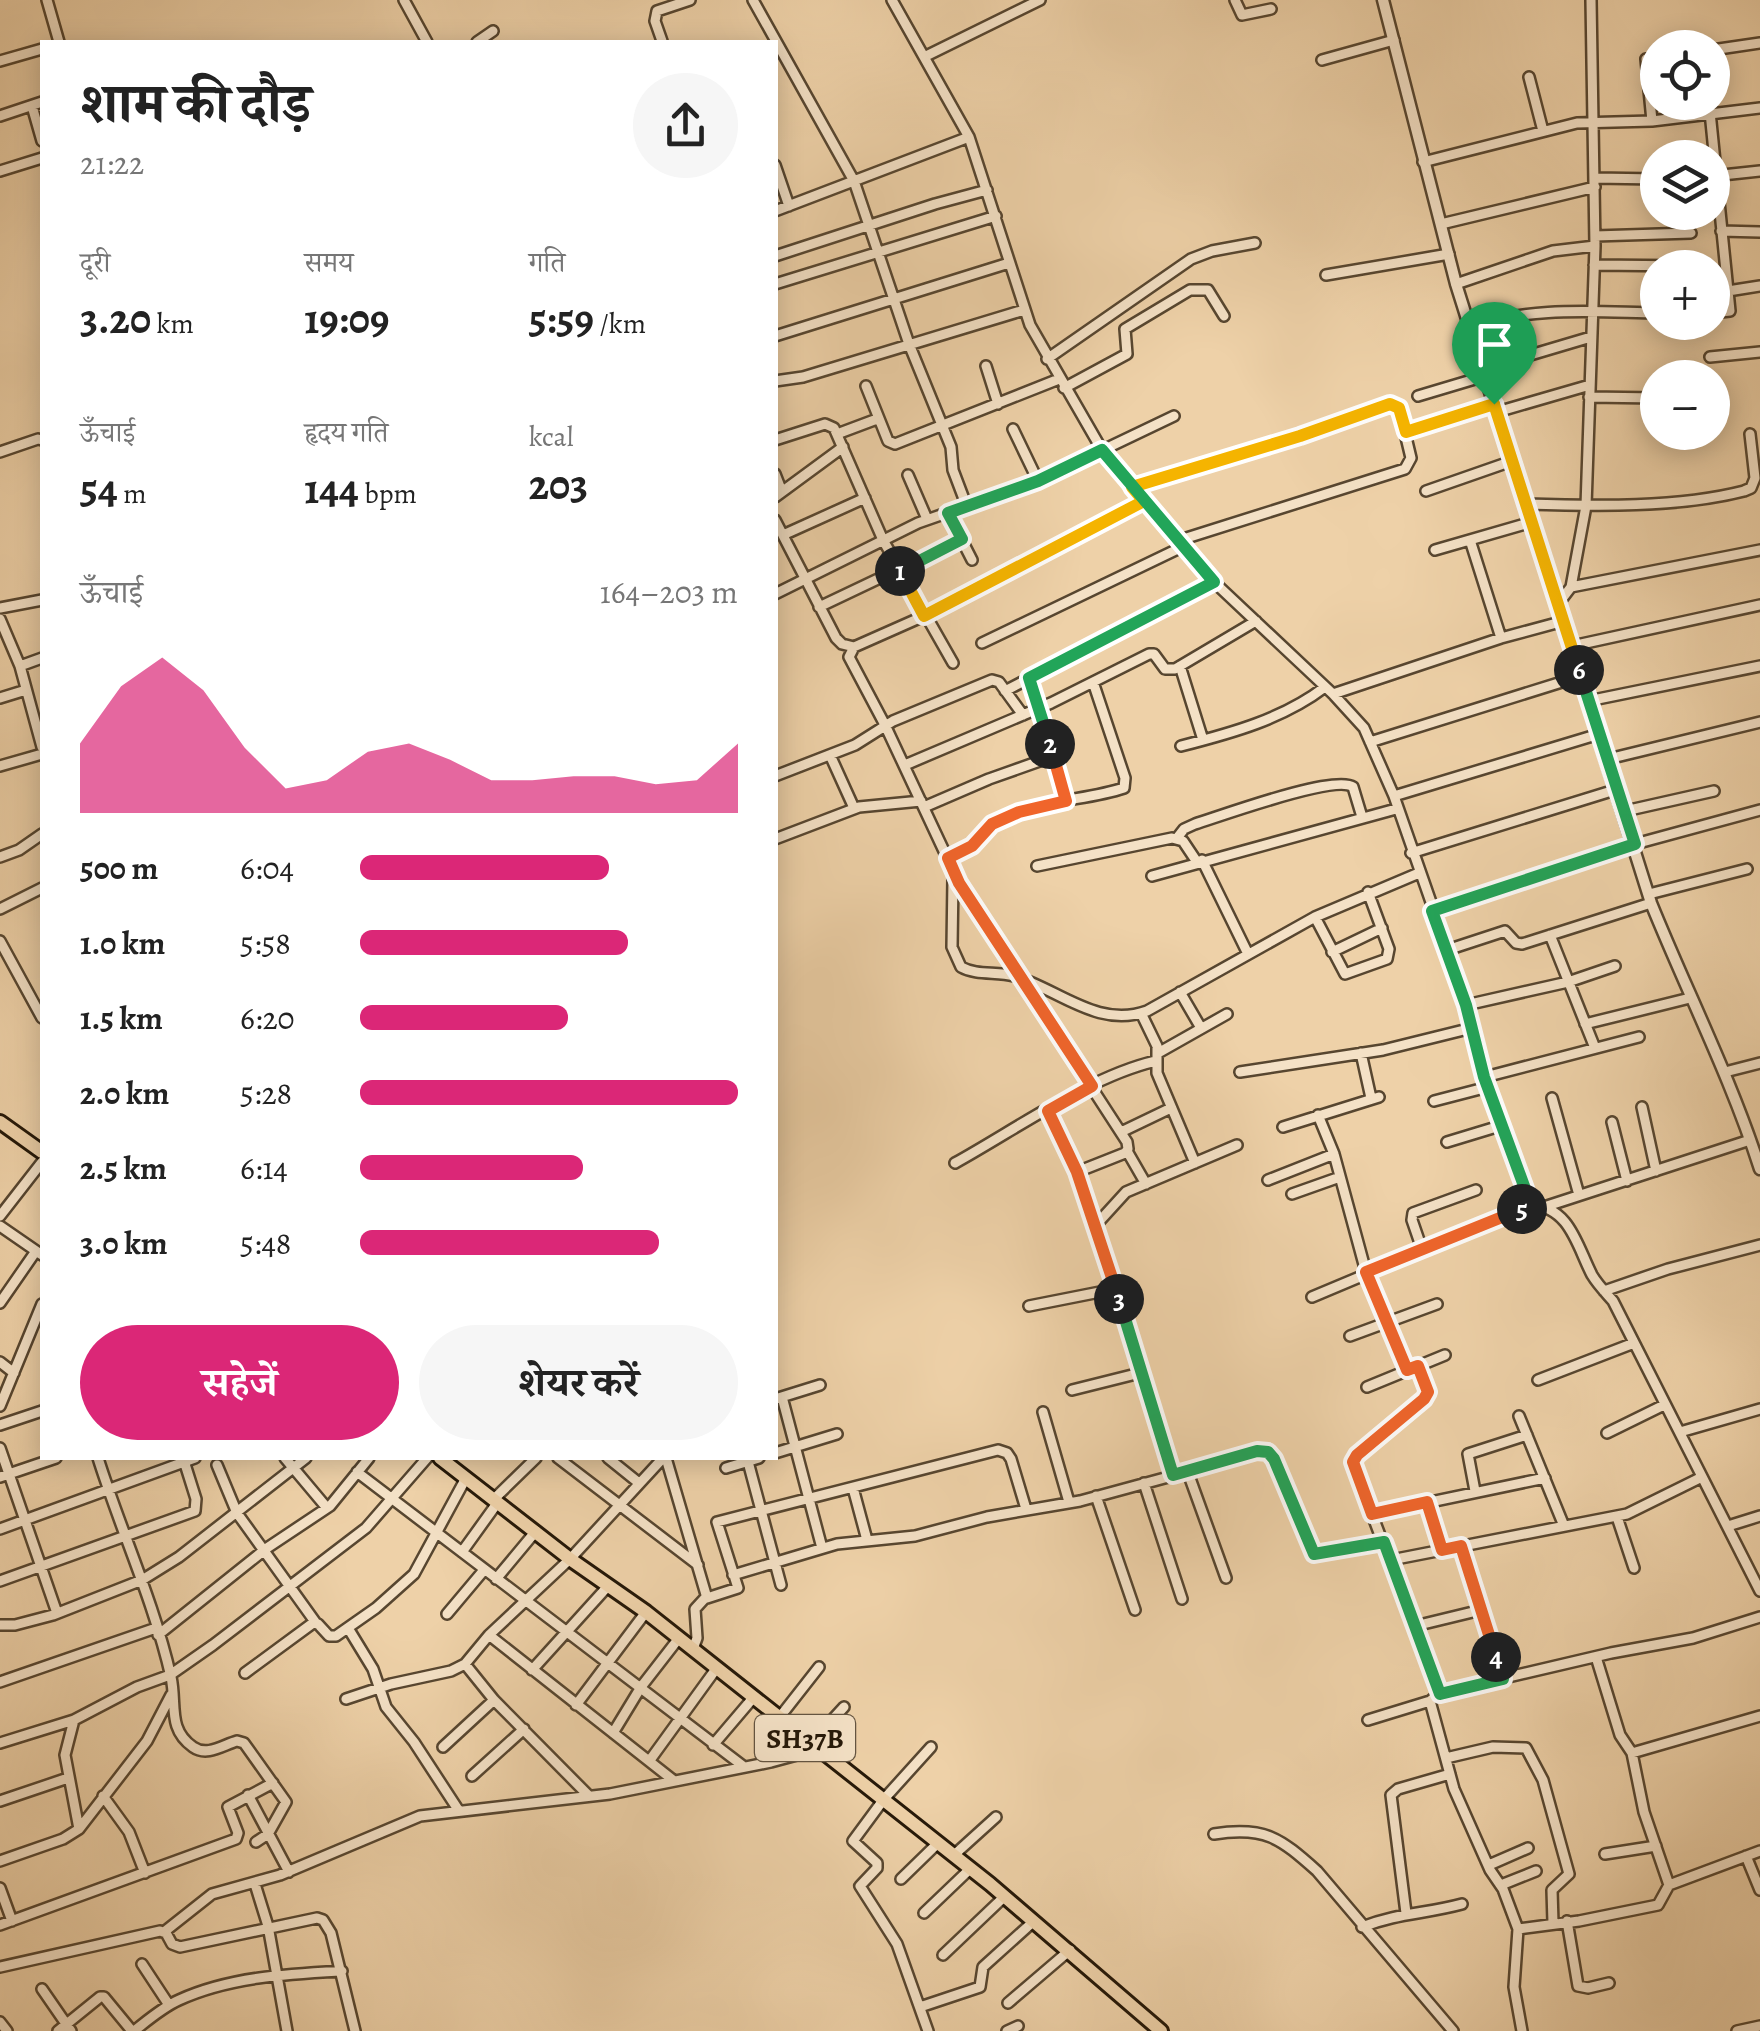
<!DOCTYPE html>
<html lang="hi">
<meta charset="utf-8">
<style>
body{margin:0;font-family:Alegreya,"Noto Serif Devanagari",serif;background:#f6f6f6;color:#222;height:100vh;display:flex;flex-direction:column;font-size:38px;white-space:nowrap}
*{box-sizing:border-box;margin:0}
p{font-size:32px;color:#767676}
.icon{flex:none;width:55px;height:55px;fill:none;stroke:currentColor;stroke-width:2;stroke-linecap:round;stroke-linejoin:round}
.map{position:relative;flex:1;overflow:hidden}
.drawer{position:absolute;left:40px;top:40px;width:738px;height:1420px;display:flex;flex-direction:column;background:#fff;border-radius:0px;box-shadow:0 5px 25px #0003}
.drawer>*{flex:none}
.fabs{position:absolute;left:1640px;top:30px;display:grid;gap:20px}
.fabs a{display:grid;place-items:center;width:90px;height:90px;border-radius:50%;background:#fff;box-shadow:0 5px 25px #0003;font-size:50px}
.pin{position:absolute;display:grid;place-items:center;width:85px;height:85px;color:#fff;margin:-102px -42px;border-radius:50% 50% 50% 0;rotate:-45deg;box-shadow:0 0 10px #0007}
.pin .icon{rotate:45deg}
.km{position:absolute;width:50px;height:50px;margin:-25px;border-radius:50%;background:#222;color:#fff;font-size:28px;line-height:50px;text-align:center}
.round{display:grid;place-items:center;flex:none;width:105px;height:105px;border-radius:52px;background:#f6f6f6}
.overview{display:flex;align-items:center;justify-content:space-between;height:170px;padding:0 40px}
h1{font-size:55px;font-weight:700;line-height:75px}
.metrics{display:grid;grid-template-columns:repeat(3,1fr);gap:15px;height:170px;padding:10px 40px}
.metrics div{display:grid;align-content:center}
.metrics b{font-size:42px;font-weight:700}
.metrics small{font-size:28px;font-weight:400}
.metrics p{font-size:28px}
.chart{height:280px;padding:20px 40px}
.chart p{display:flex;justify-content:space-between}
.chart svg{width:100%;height:180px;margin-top:10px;fill:#db2777;opacity:.7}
.cta{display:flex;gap:20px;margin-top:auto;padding:20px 40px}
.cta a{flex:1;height:115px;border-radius:60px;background:#db2777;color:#fff;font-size:40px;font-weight:700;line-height:115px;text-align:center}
.cta a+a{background:#f6f6f6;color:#222}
ul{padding:0 40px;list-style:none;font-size:32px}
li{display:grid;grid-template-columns:160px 120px 1fr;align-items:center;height:75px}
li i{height:25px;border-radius:12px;background:#db2777}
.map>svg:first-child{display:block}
</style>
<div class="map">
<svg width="1760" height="2031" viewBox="0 0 1760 2031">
<rect width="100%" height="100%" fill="#eed1a8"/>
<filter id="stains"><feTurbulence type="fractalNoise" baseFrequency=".002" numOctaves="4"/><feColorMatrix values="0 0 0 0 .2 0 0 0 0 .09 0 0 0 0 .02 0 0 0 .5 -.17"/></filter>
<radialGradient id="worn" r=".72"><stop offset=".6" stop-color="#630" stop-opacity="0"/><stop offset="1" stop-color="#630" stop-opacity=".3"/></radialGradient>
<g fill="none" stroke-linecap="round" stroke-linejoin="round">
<defs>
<path id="minor" d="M47,0l12,42
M404,0l23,42
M753,0l101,181 55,163 42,103 2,23 14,37
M892,0l77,137 61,188 72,125 112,132 119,112 31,34 30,68 69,198 22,83 46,128c39,2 46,41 61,70 6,10 14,18 21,26l147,290
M1235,0l7,15 29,-6
M662,41l-7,-20 2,-10 33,-11
M477,42l16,-11
M1712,50l48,-7
M926,56l114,-56
M1646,59l6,62
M1322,60l72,-20
M0,61l42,-12
M1529,77l14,54
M1709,102l21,209 -18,2
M32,106l10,35
M0,116l42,-14
M1423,162l154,-39 75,-2 108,-13
M775,165l14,41
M0,171l42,-13
M1713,176l47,-5
M1595,178l63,1
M775,211l194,-74
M1441,224l154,-37
M1721,231l39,1
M1595,236l96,-3
M775,256l160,-52 52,-14
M1594,265l99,1
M1326,275l123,-21
M775,284l221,-68
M1456,284l97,-33 42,-5
M1728,291l32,-5
M1470,327c62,-21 123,-15 188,-14
M775,336l234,-73
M1710,357l50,-5
M1047,359l144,-100 21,-8 43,-8
M986,366l12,38
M1483,369l108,-32
M775,381l28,-4 221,-67
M866,386l22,55 7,3 164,-65
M1064,388l63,-34 -2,-25 65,-39h18l16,26
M1418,396l67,-20
M1589,397l69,1
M1497,412l93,-27
M1013,429l25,52
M1406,432l88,-28
M837,434l40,-15
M775,440l50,-16 9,4 49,112 70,123
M0,452l38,-13 4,1
M775,474l7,18
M908,475l19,44
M1133,487l167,-51 90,-31 9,3 12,50 -6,11 -228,72
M1426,491l86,-30
M775,497l68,-50
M1526,504c69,2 152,4 218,-13l7,-3 4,-10 -5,-44
M948,513l24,47
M775,520l61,118 6,6 12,3 70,-31 220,-115
M783,535l82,-37
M1470,540l31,98
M1435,550l97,-28
M1571,587l189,-37
M775,594l143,-71 120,-42 136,-65
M1558,604l13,-17 15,-81 9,-260 -4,-246
M819,607l143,-68
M0,608l42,-8
M0,619l20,47 22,-8
M982,643l200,-96
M1572,646l188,-41
M854,647l-5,10 36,68 74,158 168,259 1,7 -3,4 -48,19
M20,666l22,81
M1180,666l23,74
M1029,678l37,123
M1005,691l209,-109
M1333,694l168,-56 63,-17
M0,698l26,-8
M1588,701l172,-35
M1370,742l211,-66
M1181,746c51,-13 102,-27 144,-59
M830,755l24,53
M1608,759l152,-37
M905,765l146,-62 98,-49h5l11,15h10l81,-48
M0,766l42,-12
M775,776l80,-31 38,-24 99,-41 7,2 24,33
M1394,796l205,-62
M924,807l65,-28 65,-23
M1625,811l89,-20
M1177,838l7,-9 11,-5c26,-8 140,-50 158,-37l9,30
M775,839l84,-32 62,-6
M1411,853l207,-64
M0,857l19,-7 23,-16
M948,859c28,-13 36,-32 66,-44 34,-16 74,-15 110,-27l1,-10 -32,-96
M1202,860l46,94
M1037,866l135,-28 11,3 14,21
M1152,876l244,-67
M953,878l-1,69 9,20c16,9 36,4 53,9 44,13 84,53 133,35l168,-94 104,-44
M1649,894l98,-25
M0,909l42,-21
M1432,911l203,-67 125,-34
M1315,917l30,57 42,-15 2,-10 -21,-57
M1550,935l45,113
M0,941l42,77
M1447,950l58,-19 11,12 6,1 129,-41
M1332,952l50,-24
M1180,992l21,36
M1466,1005l102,-23 47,-16
M1141,1013l16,33v27l38,90
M1585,1024l105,-26
M1158,1053l69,-39
M1361,1053l10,45
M1240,1072l143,-22 89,-22
M1725,1072l35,-9
M1485,1077l154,-40
M1552,1098l27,97
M1434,1101l54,-14
M1642,1107l14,64
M1048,1111c55,115 90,241 125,364
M1318,1115l16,39 32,118 41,99
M1612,1122l15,59
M1283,1127l96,-30
M1121,1132l50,-24
M1447,1142l56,-17
M1127,1151l19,33
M955,1163c60,-33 135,-87 201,-102
M1268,1180l66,-26
M1292,1194l48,-17
M1547,1206l203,-66
M0,1216l42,-54
M0,1226l42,29
M1095,1226l31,-34 111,-47
M1422,1249l-10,-29 1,-7 63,-23
M1604,1291l64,-22 92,-24
M1312,1297l219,-92
M0,1303l36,-52
M1029,1306l86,-17
M1350,1336l87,-32
M0,1362l14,11
M1419,1366l8,19v10l-70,60 -3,12 86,226
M1538,1380l96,-37
M1367,1387l78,-32
M1072,1390l72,-18
M782,1397l40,151
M775,1399l45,-14
M0,1406l42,-102
M1043,1412l26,90
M1519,1416l45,110
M0,1425l42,-14
M1680,1432l80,-23
M1607,1433l57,-28
M0,1448l57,165
M775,1453l62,-19
M98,1458c23,73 56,144 73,219 6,27 -4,52 22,70 14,10 30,-2 44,-6l7,2 42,59 -18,32 -12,8
M285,1458l42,50
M558,1458l140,107
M608,1458l31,25
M666,1458l41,140 31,-10 -21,-66 281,-72 9,3 4,6 15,50
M747,1458l34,127
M217,1465l20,48 79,110
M726,1468l33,-10
M1187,1470l39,108
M357,1472l386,294
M0,1477l56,-19
M1144,1483l38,116
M853,1488l14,52
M1475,1491l-7,-37 59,-19
M1096,1496l39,114
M495,1498l41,-40
M1427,1502l15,48
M1373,1514l172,-36
M1617,1517l17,51
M1728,1526l32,-10
M0,1529l195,-71
M1461,1546l42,133
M462,1552l36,-50
M1391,1560l236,-46 75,-37
M733,1575l104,-31 78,-8 72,-19 93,-16 184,-50 10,8 40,95 70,-12
M496,1579l40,-48
M0,1581l195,-70 1,-12 -11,-35
M447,1614l37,-44
M0,1625h15l38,-10 89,-35 37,-23 127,-99
M1415,1626l66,-16
M348,1628l25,41 13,38 28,35 45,69
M158,1635l109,-87 63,-42 39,-48
M489,1635l184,145
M693,1649l4,-11 -2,-29 11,-12
M1596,1657l24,78 12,18 12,59 25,73
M465,1664l29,36 94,95
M532,1670l77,-85
M245,1673l68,-50 5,1 11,12h7l40,-28 38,-34 52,-96
M0,1682l156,-54
M346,1699l45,-15 60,-13 14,-7 24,-29 81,-76 93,-101
M1430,1701l24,88 36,81 13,19 15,40 -4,58 8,44
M576,1705l70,-93
M779,1718l40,-51
M1368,1720l62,-19 10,-8 171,-40 82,-15 67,-21
M613,1733l28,-46 38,-49
M0,1743l74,-23
M811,1743l33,-36
M713,1745l40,-47
M443,1747l51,-47
M1632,1753l128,-37
M1446,1758l47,-11 33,1 17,32 26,94 -17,16 1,33
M650,1760l66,-91
M472,1776l52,-47
M248,1795l41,77
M103,1796l26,36 16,41
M0,1801l68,-23
M79,1829l68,-88 24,-46
M1214,1834c51,-8 66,4 103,37l136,160
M1605,1854l51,-8
M954,1855l42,-38
M1746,1856l14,34
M0,1861l63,-22 16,-10 -14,-74 9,-35 63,-33 33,-12 43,-30 153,-117 61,-70
M1489,1865l39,-17
M901,1879l37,-36
M255,1884l13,42 19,105
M1501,1885l35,-14
M0,1888l12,33
M924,1913l47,-45
M1406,1913l-15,-118 7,-6 52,-15
M1567,1921l11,65 10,2 21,-5
M0,1925l236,-86 2,-6 -10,-26 45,-24
M1362,1927c36,-14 63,-13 100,-23
M1518,1929l61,-8 79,-16 11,-20 91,-34
M164,1932l48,-38 68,-19 140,-59 190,-22 161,-32 48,-13
M943,1955l62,-59
M142,1964l27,41
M0,1967l160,-36 6,2 6,11 8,3 137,-29 6,2 8,13 24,98
M42,1989l29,42
M1008,2003l62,-53
M920,2007l60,-20 3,-20 51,-46
M0,2022l7,9
M58,2031l42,-34h4l28,34
M134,2031c14,-11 29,-24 45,-31 50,-23 109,-26 163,-29
M928,2031l-31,-87 -37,-58 17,-18v-5l-24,-22 31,-42 47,-52
M1007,2031l11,-5
M1737,2031l23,-5"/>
<path id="tertiary" d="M1383,0l73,284 195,619c36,89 80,175 109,266"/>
<path id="primary" d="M0,1122l42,30
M440,1458l130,101 76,53 344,272 171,147"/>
</defs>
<!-- minor casing -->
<use href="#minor" stroke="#574630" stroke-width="14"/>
<!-- tertiary casing -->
<use href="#tertiary" stroke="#574630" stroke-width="15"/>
<!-- primary casing -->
<use href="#primary" stroke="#251808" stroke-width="18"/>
<!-- minor -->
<use href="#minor" stroke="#f4e1c6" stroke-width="9"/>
<!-- tertiary -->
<use href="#tertiary" stroke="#f4e1c6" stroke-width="10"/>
<!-- primary -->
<use href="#primary" stroke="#eed1a8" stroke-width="12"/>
</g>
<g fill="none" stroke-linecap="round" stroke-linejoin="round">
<defs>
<path id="split-1" d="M900,571l24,45 220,-115 -12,-14 168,-51 90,-32 9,4 7,24 88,-28"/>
<path id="split-2" d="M900,571l62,-32 -14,-26 90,-32 64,-31 112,132 -185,96 21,66"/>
<path id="split-3" d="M1050,744l16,57 -47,11 -27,12 -20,22 -24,12 11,25 133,203 -44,25 29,61 42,127"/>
<path id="split-4" d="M1119,1299l54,176 84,-24 11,1 6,7 40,95 70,-12 56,152 63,-15 -7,-22"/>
<path id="split-5" d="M1496,1657l-35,-111 -19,4 -15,-48 -55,12 -19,-52 4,-7 67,-56 4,-7 -10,-26 -11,4 -41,-98 156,-63"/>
<path id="split-6" d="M1522,1209l9,-4 -47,-128 -18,-72 -34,-94 203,-67 -56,-174"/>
<path id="split-7" d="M1494,404l85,266"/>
</defs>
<!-- split-1 casing -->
<use href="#split-1" stroke="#fff" stroke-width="20"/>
<!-- split-2 casing -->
<use href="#split-2" stroke="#fff" stroke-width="20"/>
<!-- split-3 casing -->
<use href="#split-3" stroke="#fff" stroke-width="20"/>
<!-- split-4 casing -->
<use href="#split-4" stroke="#fff" stroke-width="20"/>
<!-- split-5 casing -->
<use href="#split-5" stroke="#fff" stroke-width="20"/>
<!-- split-6 casing -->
<use href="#split-6" stroke="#fff" stroke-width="20"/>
<!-- split-7 casing -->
<use href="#split-7" stroke="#fff" stroke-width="20"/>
<!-- split-1 -->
<use href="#split-1" stroke="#f5b400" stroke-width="12"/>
<!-- split-2 -->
<use href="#split-2" stroke="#22a559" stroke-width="12"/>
<!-- split-3 -->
<use href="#split-3" stroke="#f0652b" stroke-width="12"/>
<!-- split-4 -->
<use href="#split-4" stroke="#22a559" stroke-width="12"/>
<!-- split-5 -->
<use href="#split-5" stroke="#f0652b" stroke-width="12"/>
<!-- split-6 -->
<use href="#split-6" stroke="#22a559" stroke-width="12"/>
<!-- split-7 -->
<use href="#split-7" stroke="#f5b400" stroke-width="12"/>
</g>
<g text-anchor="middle" stroke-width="8" stroke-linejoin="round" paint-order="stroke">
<!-- shield labels -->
<rect fill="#f4e1c6" stroke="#635441" stroke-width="2.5" x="755" y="1715" width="100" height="46" rx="8"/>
<g font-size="28" font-weight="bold" fill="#251808">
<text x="805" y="1748">SH37B</text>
</g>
</g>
<rect width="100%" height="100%" filter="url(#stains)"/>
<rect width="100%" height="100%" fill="url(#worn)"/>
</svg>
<div class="fabs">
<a><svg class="icon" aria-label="locate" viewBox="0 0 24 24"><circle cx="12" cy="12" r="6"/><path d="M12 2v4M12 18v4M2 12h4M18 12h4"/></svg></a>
<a><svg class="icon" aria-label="layers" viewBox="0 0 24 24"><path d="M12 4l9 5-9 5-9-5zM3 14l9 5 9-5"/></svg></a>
<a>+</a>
<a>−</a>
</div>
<div class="pin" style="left:1494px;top:404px;background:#1e9e55"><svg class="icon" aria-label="arrive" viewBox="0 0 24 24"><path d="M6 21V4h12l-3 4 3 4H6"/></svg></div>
<b class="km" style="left:900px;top:571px">1</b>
<b class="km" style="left:1050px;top:744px">2</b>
<b class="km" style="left:1119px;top:1299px">3</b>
<b class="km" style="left:1496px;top:1657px">4</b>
<b class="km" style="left:1522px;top:1209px">5</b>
<b class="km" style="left:1579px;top:670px">6</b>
<section class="drawer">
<div class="overview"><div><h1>शाम की दौड़</h1><p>21:22</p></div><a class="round"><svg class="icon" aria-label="share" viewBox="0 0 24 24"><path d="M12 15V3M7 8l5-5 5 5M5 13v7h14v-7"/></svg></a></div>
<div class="metrics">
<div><p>दूरी</p><b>3.20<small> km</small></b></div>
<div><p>समय</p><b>19:09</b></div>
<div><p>गति</p><b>5:59<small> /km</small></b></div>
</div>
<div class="metrics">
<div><p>ऊँचाई</p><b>54<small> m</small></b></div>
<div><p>हृदय गति</p><b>144<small> bpm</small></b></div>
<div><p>kcal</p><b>203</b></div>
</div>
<div class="chart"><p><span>ऊँचाई</span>164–203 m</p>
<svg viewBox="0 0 160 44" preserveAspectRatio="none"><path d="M0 44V27L10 13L20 6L30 14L40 28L50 38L60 36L70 29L80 27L90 31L100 36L110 36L120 35L130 35L140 37L150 36L160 27V44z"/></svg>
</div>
<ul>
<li><b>500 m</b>6:04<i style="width:66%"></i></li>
<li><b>1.0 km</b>5:58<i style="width:71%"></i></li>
<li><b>1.5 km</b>6:20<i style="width:55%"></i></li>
<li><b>2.0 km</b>5:28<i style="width:100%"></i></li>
<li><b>2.5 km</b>6:14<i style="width:59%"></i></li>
<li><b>3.0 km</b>5:48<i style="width:79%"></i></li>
</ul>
<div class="cta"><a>सहेजें</a><a>शेयर करें</a></div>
</section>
</div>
